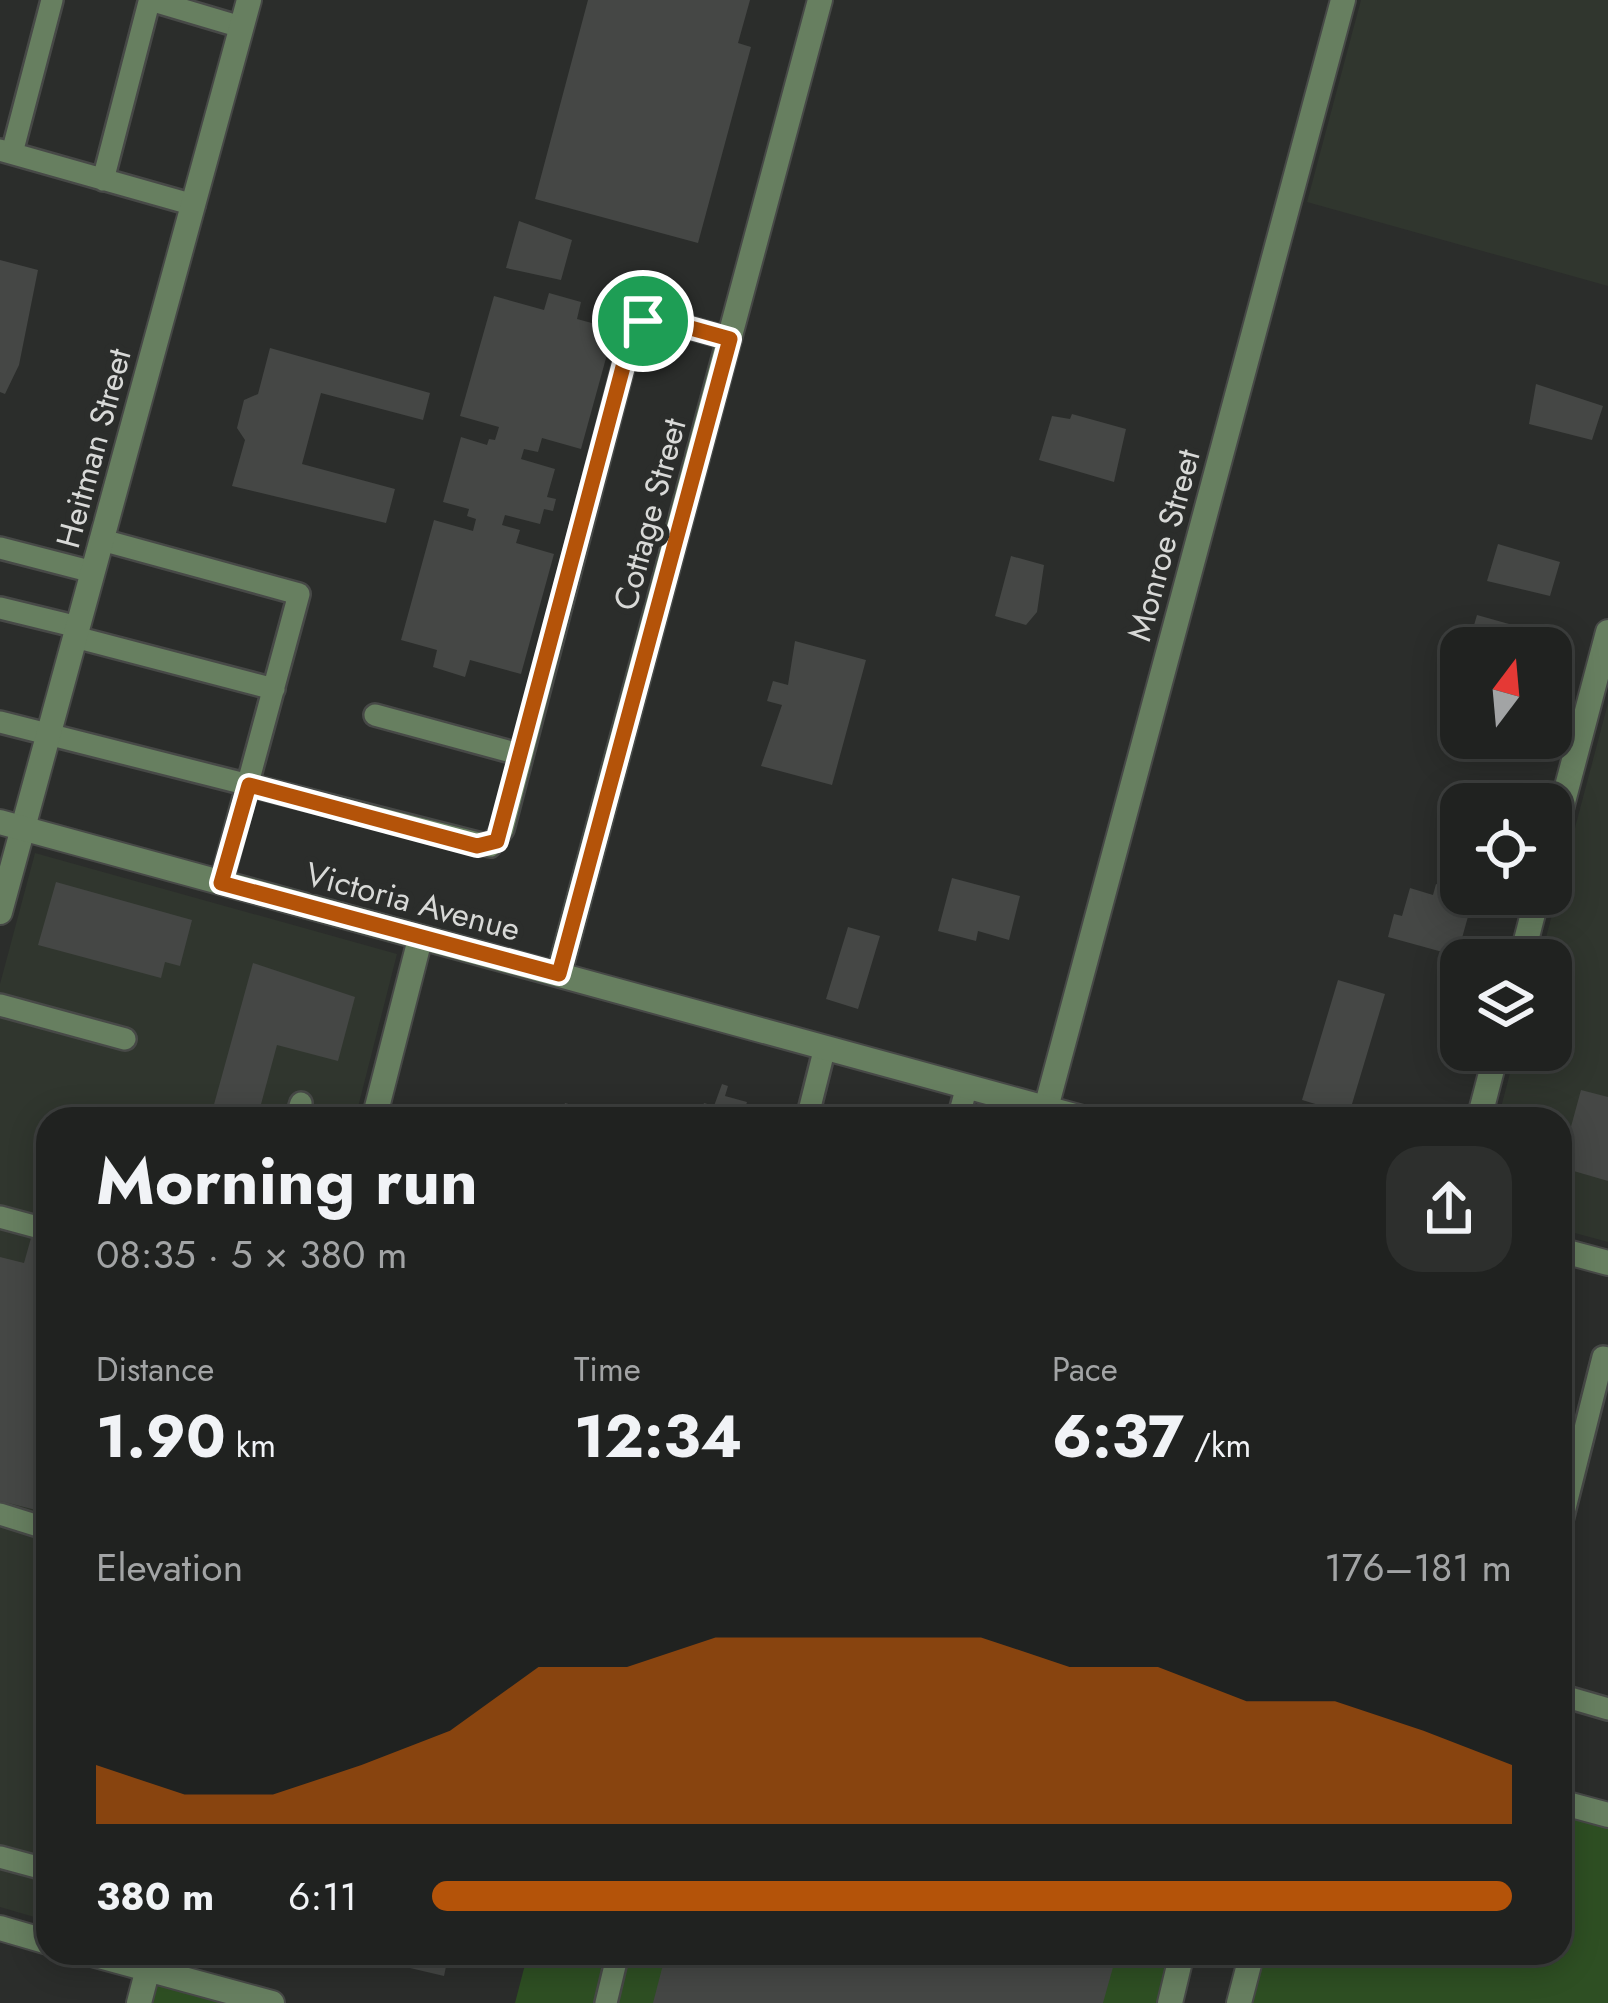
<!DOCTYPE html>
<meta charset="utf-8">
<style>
body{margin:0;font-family:Jost,sans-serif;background:#2d2f2d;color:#f1f3f6;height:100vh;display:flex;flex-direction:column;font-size:45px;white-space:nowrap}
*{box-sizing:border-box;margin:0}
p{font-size:39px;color:#a2a4a5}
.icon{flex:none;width:66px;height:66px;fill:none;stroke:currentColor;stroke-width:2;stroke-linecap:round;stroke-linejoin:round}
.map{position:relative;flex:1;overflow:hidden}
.drawer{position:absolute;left:36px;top:1107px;width:1536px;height:858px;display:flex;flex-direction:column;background:#202220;border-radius:36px;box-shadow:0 6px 30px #0003,0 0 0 3px #3d3f3e}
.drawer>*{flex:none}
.needle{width:78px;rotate:16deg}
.buttons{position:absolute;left:1440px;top:627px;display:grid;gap:24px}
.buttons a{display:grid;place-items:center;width:132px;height:132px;border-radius:24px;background:#202220;box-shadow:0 6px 30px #0003,0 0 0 3px #3d3f3e;font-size:60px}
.pin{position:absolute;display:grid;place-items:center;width:102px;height:102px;color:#fff;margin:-51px;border:6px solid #fff;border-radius:50%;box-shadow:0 3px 12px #0007}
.round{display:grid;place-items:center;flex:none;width:126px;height:126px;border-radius:36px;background:#2d2f2d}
.summary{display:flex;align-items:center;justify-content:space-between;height:204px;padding:0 60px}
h1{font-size:66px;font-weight:700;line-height:90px}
.figures{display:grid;grid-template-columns:repeat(3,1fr);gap:18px;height:204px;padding:12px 60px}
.figures div{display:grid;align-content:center}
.figures b{font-size:60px;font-weight:700}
.figures small{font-size:33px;font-weight:400}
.figures p{font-size:33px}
.chart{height:336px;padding:24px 60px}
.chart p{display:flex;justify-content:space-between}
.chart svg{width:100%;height:216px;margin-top:12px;fill:#b45309;opacity:.7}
ul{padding:0 60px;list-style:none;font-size:39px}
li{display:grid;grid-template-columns:192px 144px 1fr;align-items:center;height:90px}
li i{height:30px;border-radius:15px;background:#b45309}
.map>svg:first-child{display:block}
</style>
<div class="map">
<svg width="1608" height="2003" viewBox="0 0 1608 2003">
<rect width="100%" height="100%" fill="#2b2d2b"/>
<!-- built -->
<path fill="#30362e" d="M1361,0h247v286l-301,-84z
M1608,703v539l-48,-13v-110h-62l18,-69h35v-90h-11z
M35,853l362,101 -42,165h-307v802l-48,-14v-923z"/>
<!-- green -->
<path fill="#2e4f23" d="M1560,1811l48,13v179h-363l13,-50h302z
M528,1953h647l-13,50h-647z
M152,1978l94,25h-101z"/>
<!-- building -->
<path fill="#454745" d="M588,0h162l-12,43 13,4 -53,196 -163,-44z
M519,221l53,19 -11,40 -55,-12z
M0,260l38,10 -19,95 -14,29 -5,-2z
M549,293l32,9 -4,17 37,10 -33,120 -39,-11 -4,14 -14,-3 -3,10 34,10 -8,28 9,2 -3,12 -9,-2 -4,15 -35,-9 -3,10 18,5 -4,13 38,11 -33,120 -51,-14 -5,17 -32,-10 4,-17 -36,-10 33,-120 39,11 3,-12 -9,-3 2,-7 -26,-7 18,-65 26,8 2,-6 6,1 4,-13 -39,-11 34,-120 50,14z
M270,348l160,45 -7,27 -102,-27 -19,71 93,25 -9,34 -154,-37 13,-46 -8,-12 7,-28 14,-6z
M1536,384l67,22 -11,34 -63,-16z
M1072,414l54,15 -12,53 -75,-22 13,-44 18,3z
M1498,544l62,18 -10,34 -63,-15z
M1011,556l33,9 -7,47 -11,13 -31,-9z
M1477,615l57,16 10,6 -3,11h-73l-7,-6 3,-12 8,2z
M795,641l71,19 -34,125 -71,-19 21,-61 -15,-4 6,-20 15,4z
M1450,706l11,4v28h53l-4,16 -60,-12 6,-23 -9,-3z
M952,878l68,18 -11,44 -31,-9 -2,10 -38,-10z
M56,882l136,38 -12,46 -15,-4 -4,16 -123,-33z
M1436,884l38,11 -17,61 -69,-19 6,-23 8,2 8,-28 23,7z
M848,927l32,9 -22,73 -32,-10z
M253,963l102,34 -17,64 -61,-16 -20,74h-47z
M1338,980l47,14 -36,120 -47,-14z
M722,1084l6,2 -3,10 22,6 -5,17h-43l5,-16 10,3z
M1581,1090l27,7v84l-48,-14z
M565,1103l52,15v1h-57z
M31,1238l17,5v270l-48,-12v-244l24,6z
M378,1953h71l-5,23 -68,-16z
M666,1953h451l-14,50h-450z"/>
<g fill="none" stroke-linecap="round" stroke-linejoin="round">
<defs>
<path id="service" d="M150,0l91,27
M0,150l194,55
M12,153l40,-153
M103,180l46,-178
M102,540l197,54 -78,289
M0,548l93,24
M0,608l78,19
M75,637l199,52
M375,715l147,40
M0,722l490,124 13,-17 129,-496 11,-12 19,-1 68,19
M0,1005l125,34
M296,1119l5,-16
M807,1119l18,-72
M958,1119l9,-33
M0,1217l48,13
M0,1514l48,15
M1560,1528l43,-171 5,1
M1560,1695l48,14
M0,1857l48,13
M606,2003l12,-50"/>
<path id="minor" d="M0,912l249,-912
M559,974l261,-974
M1046,1108l297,-1108
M374,1119l46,-180
M1560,1250l48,13
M1560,1802l48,13
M0,1928l48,14
M88,1953l184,50
M139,2003l13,-50"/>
<path id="tertiary" d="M0,822l1086,297
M1551,847l57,-215
M1521,960l17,-66
M1479,1119l18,-69
M1170,2003l12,-50
M1239,2003l13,-50"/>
</defs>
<!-- service casing -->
<use href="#service" stroke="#474947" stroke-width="26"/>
<!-- minor casing -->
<use href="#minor" stroke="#474947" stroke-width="28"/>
<!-- tertiary casing -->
<use href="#tertiary" stroke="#474947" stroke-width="28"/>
<!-- service -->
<use href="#service" stroke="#677f60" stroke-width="21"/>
<!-- minor -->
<use href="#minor" stroke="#677f60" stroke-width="24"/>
<!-- tertiary -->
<use href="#tertiary" stroke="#677f60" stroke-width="24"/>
</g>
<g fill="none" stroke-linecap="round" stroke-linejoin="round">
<defs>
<path id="route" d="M662,320l68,19 -171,635 -338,-91 28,-98 228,61 20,-5 135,-508 11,-12z"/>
</defs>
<!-- route casing -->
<use href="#route" stroke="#fff" stroke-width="24"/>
<!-- route -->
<use href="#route" stroke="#b45309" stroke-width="15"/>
</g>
<g text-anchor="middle" stroke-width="12" stroke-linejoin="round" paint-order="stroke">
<!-- street labels -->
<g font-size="33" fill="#d8d9d7" stroke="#2b2d2b">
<text transform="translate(93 448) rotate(-75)" y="12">Heitman Street</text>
<text transform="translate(649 514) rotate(-75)" y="12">Cottage Street</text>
<text transform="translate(1163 545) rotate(-75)" y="12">Monroe Street</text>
<text transform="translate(413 901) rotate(15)" y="12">Victoria Avenue</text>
</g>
</g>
</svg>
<div class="buttons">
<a><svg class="needle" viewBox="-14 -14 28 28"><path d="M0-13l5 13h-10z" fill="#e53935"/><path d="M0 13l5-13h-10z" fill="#a2a4a5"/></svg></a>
<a><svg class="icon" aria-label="locate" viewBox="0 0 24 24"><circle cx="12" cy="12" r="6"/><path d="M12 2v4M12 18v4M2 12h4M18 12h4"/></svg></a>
<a><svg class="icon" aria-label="layers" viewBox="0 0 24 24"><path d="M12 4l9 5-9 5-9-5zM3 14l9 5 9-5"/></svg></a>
</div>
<div class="pin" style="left:643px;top:321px;background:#1e9e55"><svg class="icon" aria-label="arrive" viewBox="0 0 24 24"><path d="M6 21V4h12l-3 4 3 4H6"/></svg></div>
<section class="drawer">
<div class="summary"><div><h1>Morning run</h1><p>08:35 · 5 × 380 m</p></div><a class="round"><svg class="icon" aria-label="share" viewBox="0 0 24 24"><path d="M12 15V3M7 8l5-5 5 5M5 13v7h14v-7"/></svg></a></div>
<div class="figures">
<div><p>Distance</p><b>1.90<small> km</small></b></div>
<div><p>Time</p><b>12:34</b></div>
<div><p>Pace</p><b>6:37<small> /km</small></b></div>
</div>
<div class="chart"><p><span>Elevation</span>176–181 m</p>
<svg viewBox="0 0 160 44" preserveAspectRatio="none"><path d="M0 44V32L10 38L20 38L30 32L40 25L50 12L60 12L70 6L80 6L90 6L100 6L110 12L120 12L130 19L140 19L150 25L160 32V44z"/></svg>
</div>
<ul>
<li><b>380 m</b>6:11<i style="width:100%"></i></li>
</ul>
</section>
</div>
